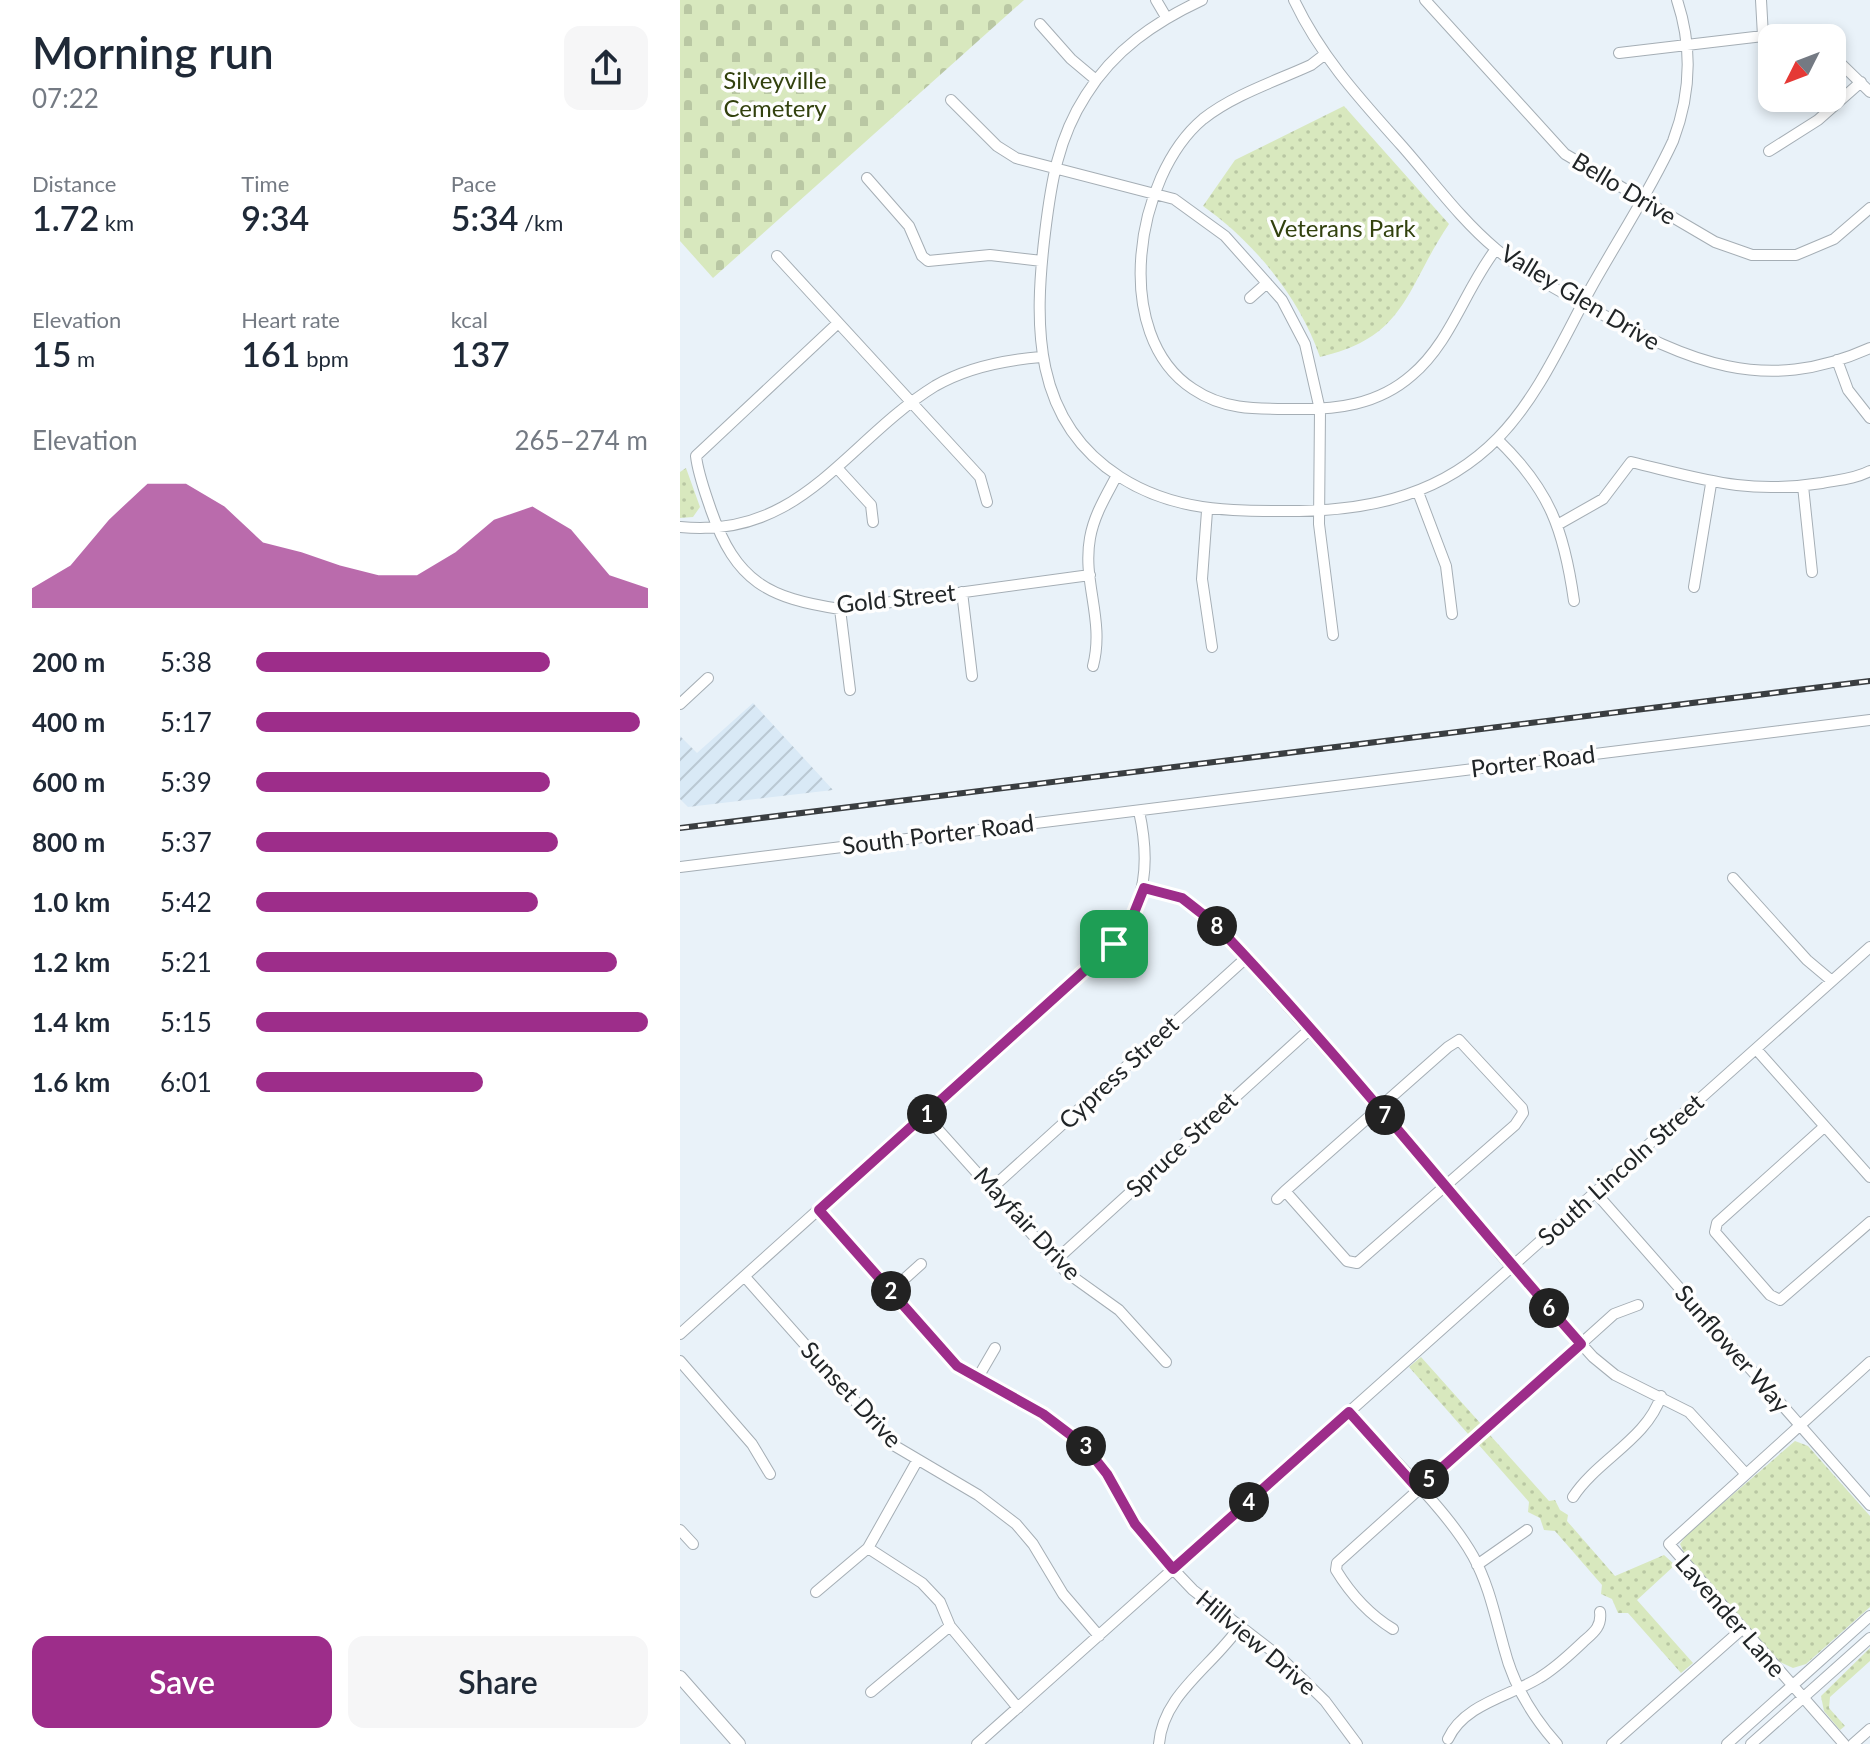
<!DOCTYPE html>
<meta charset="utf-8">
<style>
body{margin:0;font-family:Lato,sans-serif;background:#f6f6f7;color:#1f2937;height:100vh;display:flex;flex-direction:column;font-size:30px;white-space:nowrap}
*{box-sizing:border-box;margin:0}
p{font-size:26px;color:#747a83}
.icon{flex:none;width:44px;height:44px;fill:none;stroke:currentColor;stroke-width:2;stroke-linecap:round;stroke-linejoin:round}
.map{position:relative;flex:1;overflow:hidden}
.panel{display:flex;flex-direction:column;background:#fff;width:680px}
.panel>*{flex:none}
.needle{width:52px;rotate:228deg}
.fabs{position:absolute;left:1078px;top:24px;display:grid;gap:16px}
.fabs a{display:grid;place-items:center;width:88px;height:88px;border-radius:16px;background:#fff;box-shadow:0 4px 12px #0003;font-size:40px}
.pin{position:absolute;display:grid;place-items:center;width:68px;height:68px;color:#fff;margin:-34px;border-radius:16px;box-shadow:0 4px 12px #0006}
.km{position:absolute;width:40px;height:40px;margin:-20px;border-radius:50%;background:#222;color:#fff;font-size:22px;line-height:40px;text-align:center}
.round{display:grid;place-items:center;flex:none;width:84px;height:84px;border-radius:16px;background:#f6f6f7}
.headline{display:flex;align-items:center;justify-content:space-between;height:136px;padding:0 32px}
h1{font-size:44px;font-weight:600;line-height:60px}
.metrics{display:grid;grid-template-columns:repeat(3,1fr);gap:12px;height:136px;padding:8px 32px}
.metrics div{display:grid;align-content:center}
.metrics b{font-size:34px;font-weight:600}
.metrics small{font-size:22px;font-weight:400}
.metrics p{font-size:22px}
.chart{height:224px;padding:16px 32px}
.chart p{display:flex;justify-content:space-between}
.chart svg{width:100%;height:144px;margin-top:8px;fill:#9d2d8a;opacity:.7}
.button{display:flex;gap:16px;margin-top:auto;padding:16px 32px}
.button a{flex:1;height:92px;border-radius:16px;background:#9d2d8a;color:#fff;font-size:32px;font-weight:600;line-height:92px;text-align:center}
.button a+a{background:#f6f6f7;color:#1f2937}
ul{padding:0 32px;list-style:none;font-size:26px}
li{display:grid;grid-template-columns:128px 96px 1fr;align-items:center;height:60px}
li i{height:20px;border-radius:10px;background:#9d2d8a}
main{display:flex;flex:1;min-height:0}
.map>svg:first-child{display:block}
</style>
<main>
<section class="panel">
<div class="headline"><div><h1>Morning run</h1><p>07:22</p></div><a class="round"><svg class="icon" aria-label="share" viewBox="0 0 24 24"><path d="M12 15V3M7 8l5-5 5 5M5 13v7h14v-7"/></svg></a></div>
<div class="metrics">
<div><p>Distance</p><b>1.72<small> km</small></b></div>
<div><p>Time</p><b>9:34</b></div>
<div><p>Pace</p><b>5:34<small> /km</small></b></div>
</div>
<div class="metrics">
<div><p>Elevation</p><b>15<small> m</small></b></div>
<div><p>Heart rate</p><b>161<small> bpm</small></b></div>
<div><p>kcal</p><b>137</b></div>
</div>
<div class="chart"><p><span>Elevation</span>265–274 m</p>
<svg viewBox="0 0 160 44" preserveAspectRatio="none"><path d="M0 44V38L10 31L20 17L30 6L40 6L50 13L60 24L70 27L80 31L90 34L100 34L110 27L120 17L130 13L140 20L150 34L160 38V44z"/></svg>
</div>
<ul>
<li><b>200 m</b>5:38<i style="width:75%"></i></li>
<li><b>400 m</b>5:17<i style="width:98%"></i></li>
<li><b>600 m</b>5:39<i style="width:75%"></i></li>
<li><b>800 m</b>5:37<i style="width:77%"></i></li>
<li><b>1.0 km</b>5:42<i style="width:72%"></i></li>
<li><b>1.2 km</b>5:21<i style="width:92%"></i></li>
<li><b>1.4 km</b>5:15<i style="width:100%"></i></li>
<li><b>1.6 km</b>6:01<i style="width:58%"></i></li>
</ul>
<div class="button"><a>Save</a><a>Share</a></div>
</section>
<div class="map">
<svg width="1190" height="1744" viewBox="0 0 1190 1744">
<defs>
<pattern id="industrial-furrows" width="10" height="10" patternUnits="userSpaceOnUse" patternTransform="scale(2)"><rect width="10" height="10" fill="#d9e9f6"/><path d="M-1 1l2-2M0 10L10 0M9 11l2-2" fill="none" stroke="#bac8d3"/></pattern>
<pattern id="cemetery-stones" width="16" height="16" patternUnits="userSpaceOnUse" patternTransform="scale(2)"><rect width="16" height="16" fill="#d8e8be"/><path d="M2 7V4a2 2 0 0 1 4 0v3zM10 15v-3a2 2 0 0 1 4 0v3z" fill="#b9c7a3"/></pattern>
<pattern id="park-dots" width="8" height="8" patternUnits="userSpaceOnUse" patternTransform="scale(2)"><rect width="8" height="8" fill="#d8e8be"/><path d="M2 2h.1M6 6h.1" fill="none" stroke="#b9c7a3" stroke-width="1.8" stroke-linecap="round"/></pattern>
</defs>
<rect width="100%" height="100%" fill="#e9f2f9"/>
<!-- industrial -->
<path fill="url(#industrial-furrows)" d="M73,703l80,87 -145,17 -8,-8v-63l17,17z"/>
<!-- cemetery -->
<path fill="url(#cemetery-stones)" d="M0,0h344l-311,278 -33,-37z"/>
<!-- park -->
<path fill="url(#park-dots)" d="M664,106l105,118c-44,65 -42,113 -129,133 -20,-59 -66,-115 -117,-151l32,-46z
M6,468l14,39 -7,10 -13,1v-46z
M741,1357l60,67 -12,11 -60,-68z
M809,1434l60,67 6,-1 5,10 8,5 -1,6 48,55 49,-21 11,10 -38,35 56,63 -12,10 -53,-60h-10l-6,-14 -11,-5 1,-9 -47,-54 -11,-1 -4,-12 -12,-6 1,-10 -51,-58z
M1115,1441l13,5 62,70v91l-64,57 -13,4 -13,-6 -95,-107 -5,-11 8,-11z
M1190,1648v13l-40,36 -1,11 16,18 -5,4 -16,-19 -3,-15z"/>
<g fill="none" stroke-linecap="round" stroke-linejoin="round">
<defs>
<path id="minor" d="M476,0l10,17
M522,0c-47,22 -88,50 -116,95 -28,43 -35,88 -41,138 -11,91 -13,188 75,244 56,36 115,34 179,34 75,-1 145,-18 199,-73 41,-42 66,-101 94,-152 27,-48 58,-95 81,-145 18,-47 20,-93 4,-141
M614,0c27,57 66,99 108,146 30,34 59,74 94,103 29,24 65,43 98,61 95,51 169,86 276,38
M745,0l140,154 150,88 37,13h44l38,-16 36,-31
M1081,0l2,36
M360,24l31,35 25,21
M939,53l144,-17 19,2
M644,55l-13,10c-35,16 -78,30 -108,54 -68,57 -93,216 -10,270 31,21 63,20 99,20 44,1 86,-4 120,-34 39,-33 53,-86 84,-126
M1152,55l38,37
M271,100l46,46 19,12 158,41 51,37 57,64 23,44 15,66 -1,114 14,111
M1089,151l49,-31 43,-38
M187,178l42,48 13,30 6,5 62,-6 52,6
M97,256l203,221 7,25
M570,298l17,-15
M158,323l-142,133c2,18 9,36 15,54 25,72 57,88 129,99l250,-34
M1157,360l11,30 22,28
M817,439c53,51 67,91 77,162
M158,469l33,36 2,17
M1123,486l9,86
M738,492l28,74 6,48
M527,511l-5,68 10,68
M879,524l44,-25 28,-37c71,17 115,33 191,21 16,-3 33,-4 48,-12
M0,527c121,13 166,-86 255,-141 31,-18 70,-26 106,-29
M1014,587l17,-103
M282,592l10,84
M160,609l10,81
M413,666c12,-46 -11,-84 -3,-128 4,-23 16,-42 27,-63
M0,704l28,-26
M0,867l1190,-147
M1053,878l74,82 25,21
M464,888l38,10 32,25 233,262 55,71 91,101 22,18 74,37 56,61
M1076,1049l114,128
M245,1115l141,157 53,38 47,52
M1144,1127l-107,96 -2,9 55,63 10,5 90,-78
M312,1188l254,-230
M915,1192l275,313
M597,1199l8,-8 163,-144 11,-7 63,68 1,5 -8,12 -158,138 -10,-2 -62,-70
M139,1210l138,156 86,48 41,31 23,29 28,50 38,45 20,21 87,67 45,44 32,43
M376,1260l253,-230
M65,1277l150,169 83,49 38,29 17,20 30,50 36,42
M211,1291l30,-27
M0,1334l434,-390c33,-41 36,-83 25,-133
M0,1361l72,83 18,30
M297,1379l18,-31
M669,1412c38,42 97,96 124,144 16,29 22,60 31,92 9,36 29,69 53,96
M893,1497c24,-37 74,-58 88,-101
M0,1530l13,14
M188,1548l54,35 18,19 10,24 68,82
M797,1565l50,-35
M136,1592l52,-44 49,-87
M713,1629c-23,-14 -43,-36 -57,-59l1,-7 277,-249 24,-9
M191,1692l79,-66
M768,1739c16,-35 62,-43 91,-61 17,-10 30,-23 44,-36 10,-9 19,-15 17,-30
M297,1744l893,-797
M479,1744c4,-50 53,-77 81,-118
M932,1744l130,-115
M1047,1744l143,-128
M1071,1744l119,-106
M1164,1744l-175,-200 201,-182
M1173,1744l17,-15"/>
<path id="major" d="M0,1677l59,67"/>
</defs>
<!-- minor casing -->
<use href="#minor" stroke="#a5aeb5" stroke-width="12"/>
<!-- major casing -->
<use href="#major" stroke="#a5aeb5" stroke-width="14"/>
<!-- minor -->
<use href="#minor" stroke="#fff" stroke-width="10"/>
<!-- major -->
<use href="#major" stroke="#fff" stroke-width="12"/>
<defs>
<path id="rail" d="M0,828l1190,-147"/>
</defs>
<!-- rail casing -->
<use href="#rail" stroke="#3a3e41" stroke-width="6"/>
<!-- rail -->
<use href="#rail" stroke="#fefefe" stroke-width="3" stroke-dasharray="9" stroke-linecap="butt"/>
</g>
<g fill="none" stroke-linecap="round" stroke-linejoin="round">
<defs>
<path id="route" d="M464,888l38,10 32,25c129,135 244,282 367,421l-163,145 -69,-77 -176,157 -38,-45 -28,-50 -23,-29 -41,-31 -86,-48 -138,-156 295,-266 18,-26z"/>
</defs>
<!-- route casing -->
<use href="#route" stroke="#fff" stroke-width="16"/>
<!-- route -->
<use href="#route" stroke="#9d2d8a" stroke-width="10"/>
</g>
<g text-anchor="middle" stroke-width="7" stroke-linejoin="round" paint-order="stroke">
<!-- park labels -->
<g font-size="24" fill="#32410e" stroke="#fefefe">
<text x="95" y="89">Silveyville<tspan x="95" dy="28">Cemetery</tspan></text>
<text x="663" y="237">Veterans Park</text>
</g>
<!-- street labels -->
<g font-size="24" fill="#212527" stroke="#fefefe">
<text transform="translate(944 189) rotate(31)" y="8">Bello Drive</text>
<text transform="translate(900 298) rotate(31)" y="8">Valley Glen Drive</text>
<text transform="translate(216 599) rotate(-6)" y="8">Gold Street</text>
<text transform="translate(853 762) rotate(-7)" y="8">Porter Road</text>
<text transform="translate(258 835) rotate(-7)" y="8">South Porter Road</text>
<text transform="translate(439 1073) rotate(-43)" y="8">Cypress Street</text>
<text transform="translate(502 1145) rotate(-43)" y="8">Spruce Street</text>
<text transform="translate(941 1170) rotate(-42)" y="8">South Lincoln Street</text>
<text transform="translate(347 1224) rotate(47)" y="8">Mayfair Drive</text>
<text transform="translate(1052 1349) rotate(49)" y="8">Sunflower Way</text>
<text transform="translate(171 1395) rotate(47)" y="8">Sunset Drive</text>
<text transform="translate(1050 1616) rotate(49)" y="8">Lavender Lane</text>
<text transform="translate(576 1643) rotate(40)" y="8">Hillview Drive</text>
</g>
</g>
</svg>
<div class="fabs">
<a><svg class="needle" viewBox="-14 -14 28 28"><path d="M0-13l5 13h-10z" fill="#e53935"/><path d="M0 13l5-13h-10z" fill="#747a83"/></svg></a>
</div>
<div class="pin" style="left:434px;top:944px;background:#1e9e55"><svg class="icon" aria-label="arrive" viewBox="0 0 24 24"><path d="M6 21V4h12l-3 4 3 4H6"/></svg></div>
<b class="km" style="left:247px;top:1114px">1</b>
<b class="km" style="left:211px;top:1291px">2</b>
<b class="km" style="left:406px;top:1446px">3</b>
<b class="km" style="left:569px;top:1502px">4</b>
<b class="km" style="left:749px;top:1479px">5</b>
<b class="km" style="left:869px;top:1308px">6</b>
<b class="km" style="left:705px;top:1115px">7</b>
<b class="km" style="left:537px;top:926px">8</b>
</div>
</main>
